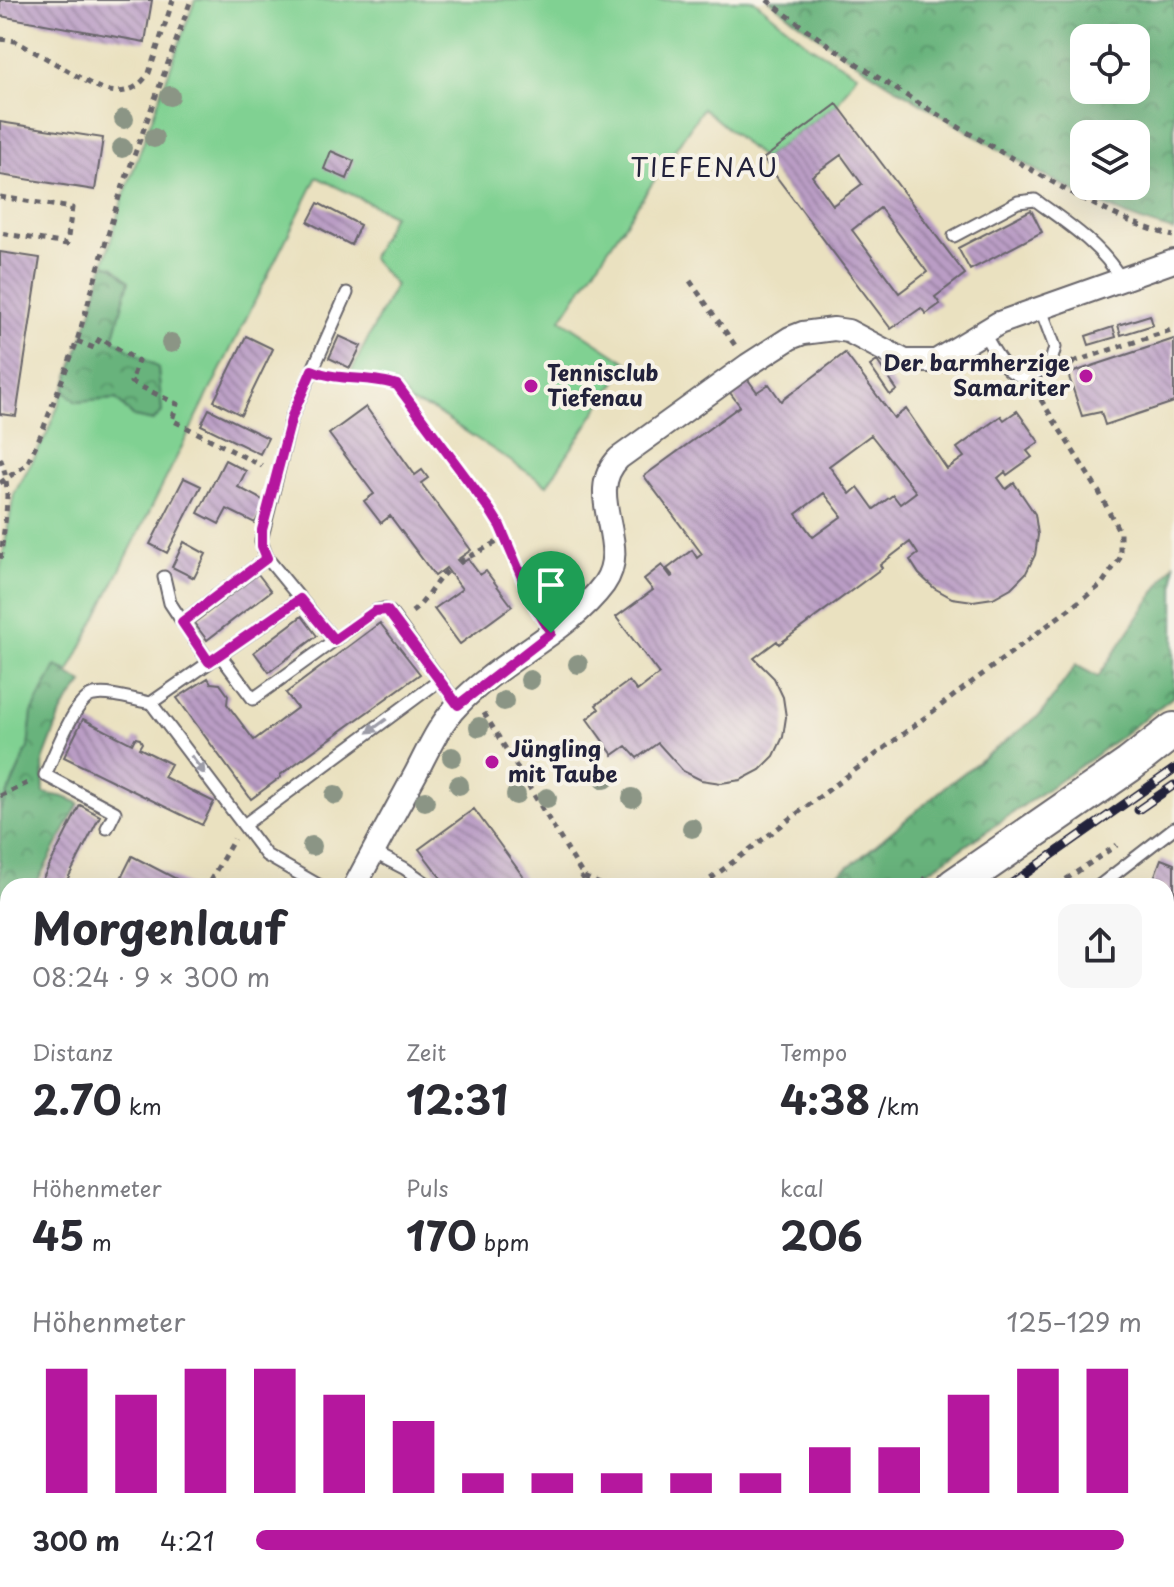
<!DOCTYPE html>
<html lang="de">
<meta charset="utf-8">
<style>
body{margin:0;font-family:"Playpen Sans",sans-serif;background:#f7f7f7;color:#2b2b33;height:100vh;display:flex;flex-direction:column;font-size:30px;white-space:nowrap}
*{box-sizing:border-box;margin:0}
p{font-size:26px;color:#7c7c81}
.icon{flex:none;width:44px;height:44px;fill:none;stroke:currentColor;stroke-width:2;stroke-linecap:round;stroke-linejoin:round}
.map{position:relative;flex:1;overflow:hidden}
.details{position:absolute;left:0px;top:878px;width:1174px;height:710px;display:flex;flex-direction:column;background:#fff;border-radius:24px 24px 0 0;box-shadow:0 8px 32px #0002}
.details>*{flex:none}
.fabs{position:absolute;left:1070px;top:24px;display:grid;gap:16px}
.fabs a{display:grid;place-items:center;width:80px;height:80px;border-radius:16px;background:#fff;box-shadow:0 8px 32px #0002;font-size:40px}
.pin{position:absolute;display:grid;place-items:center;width:68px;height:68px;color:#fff;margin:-82px -34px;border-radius:50% 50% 50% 0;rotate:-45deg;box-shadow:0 0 8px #0007}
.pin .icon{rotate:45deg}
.round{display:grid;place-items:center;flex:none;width:84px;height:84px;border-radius:16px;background:#f7f7f7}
.summary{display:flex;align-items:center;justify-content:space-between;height:136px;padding:0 32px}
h1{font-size:44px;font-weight:700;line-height:60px}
.figures{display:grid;grid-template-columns:repeat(3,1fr);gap:12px;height:136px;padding:8px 32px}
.figures div{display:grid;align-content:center}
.figures b{font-size:40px;font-weight:700}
.figures small{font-size:22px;font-weight:400}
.figures p{font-size:22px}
.chart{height:224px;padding:16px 32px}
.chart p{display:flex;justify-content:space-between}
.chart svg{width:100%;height:144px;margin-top:8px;stroke:#b5179e;stroke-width:6}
ul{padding:0 32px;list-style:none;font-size:26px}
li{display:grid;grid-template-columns:128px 96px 1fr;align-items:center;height:60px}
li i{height:20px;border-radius:10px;background:#b5179e}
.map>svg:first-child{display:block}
</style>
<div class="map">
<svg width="1174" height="1587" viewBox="0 0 1174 1587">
<defs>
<pattern id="forest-crowns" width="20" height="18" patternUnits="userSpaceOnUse" patternTransform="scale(2)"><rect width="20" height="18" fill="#68b37c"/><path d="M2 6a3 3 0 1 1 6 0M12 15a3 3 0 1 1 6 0" fill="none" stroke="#559167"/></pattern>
<pattern id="garden-furrows" width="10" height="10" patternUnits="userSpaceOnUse" patternTransform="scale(2)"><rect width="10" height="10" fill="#80d192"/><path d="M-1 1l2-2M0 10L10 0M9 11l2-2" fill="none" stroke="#6eb37f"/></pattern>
<pattern id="building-back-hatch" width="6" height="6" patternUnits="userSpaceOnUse" patternTransform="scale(2)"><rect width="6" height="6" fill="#ba9dc5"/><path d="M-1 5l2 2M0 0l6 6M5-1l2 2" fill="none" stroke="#9780a1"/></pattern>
</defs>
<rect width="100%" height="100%" fill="#f7f3e8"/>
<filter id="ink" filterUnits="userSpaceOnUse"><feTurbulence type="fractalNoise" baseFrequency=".0125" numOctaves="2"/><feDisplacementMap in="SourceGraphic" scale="16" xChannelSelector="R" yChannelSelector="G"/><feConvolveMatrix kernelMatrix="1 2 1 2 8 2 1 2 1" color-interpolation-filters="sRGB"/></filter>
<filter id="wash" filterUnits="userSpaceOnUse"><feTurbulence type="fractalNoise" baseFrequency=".006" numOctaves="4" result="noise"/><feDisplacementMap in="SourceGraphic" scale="32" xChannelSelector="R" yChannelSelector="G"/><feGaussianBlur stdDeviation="1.8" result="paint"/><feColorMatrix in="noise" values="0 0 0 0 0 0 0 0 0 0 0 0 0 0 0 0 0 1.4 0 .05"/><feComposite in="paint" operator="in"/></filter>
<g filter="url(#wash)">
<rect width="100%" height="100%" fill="#eae1c0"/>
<!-- grass -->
<path fill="#80d192" stroke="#517a66" stroke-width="2" d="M195,0h559l55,45 48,29 -20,30 -74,55 -60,-51 -142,211 67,44 -81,122 -114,-75 -22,-7 -14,-18 -11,-4 -38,-3 47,-93 -24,-27 22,-43 -76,-38 -248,495 -13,-6 -24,47 -4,35 -28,63v-241l14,-76 33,-60 17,-44 12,12 40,-3 18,18 19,4 9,-9 -4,-44 -45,-29 16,-58 -15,-14 -10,-3 18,-63z
M1174,1308v72l-8,-6v-54z"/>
<!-- forest -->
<path fill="url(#forest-crowns)" stroke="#456a5c" stroke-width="2" fill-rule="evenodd" d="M769,0h405v231c-66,-17 -128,-54 -186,-88 -76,-44 -150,-89 -219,-143zM1136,38v52h-52v-52zM1136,134v52h-52v-52z
M104,264l10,3 15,14 -16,58 45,29 4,44 -9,9 -19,-4 -18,-18 -40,3 -12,-12 26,-74z
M1174,564v132l-82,62 -185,128h-86l39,-28 85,-71 96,-73 35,-49 22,12z
M56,666l27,17 -20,26 -20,52 1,32 20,4 15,6 -44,83h-27v51l-8,15v-141l28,-63 4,-35z
M1174,1475v112h-102l5,-7h89v-99z"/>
<!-- garden -->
<path fill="url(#garden-furrows)" stroke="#517a66" stroke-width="2" d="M0,1067l8,4v150l-8,-4z
M1166,1373l8,6v94l-8,5z
M926,1580h150l-5,7h-150z"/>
<g id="blocks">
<!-- building -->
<path fill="url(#building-back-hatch)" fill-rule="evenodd" d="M0,0h152l-7,42 -145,-26z
M837,104l128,170 -30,23 5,7 -14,10 -5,-6 -30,21 -128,-170zM841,155l21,29 -29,21 -21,-29zM880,208l47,64 -28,21 -47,-63z
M0,122l103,16 -8,52 -95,-15z
M331,151l23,10 -7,18 -23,-10z
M318,203l42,22 -9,20 -43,-23z
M1031,210l11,22 -72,38 -12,-22z
M0,252l40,6 -24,158 -16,-2z
M1150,315l3,10 -32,10 -3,-10z
M1113,327l3,10 -27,8 -3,-9z
M246,336l27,13 -32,66 -27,-14z
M339,336l22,10 -11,22 -21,-10z
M1174,339v63l-69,23 -4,-13 -19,4 -14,-42z
M845,353l49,65 12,-9 41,60 17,-12 -7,-9 44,-32 3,4 13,-9 22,31 -12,9 5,6 -25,18 -2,-3 -7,6 8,11 8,-6 21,31 3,21 -3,20 -9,18 -15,15 -18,10 -20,3 -21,-3 -18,-10 -15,-14 -9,-14 8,-6 -8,-12 -30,23 2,3 -103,76 -2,-3 -23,17 20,20 9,19 3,20 -3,20 -9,19 -14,14 -19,10 -20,3 -20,-3 -18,-9 -25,-28 -21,15 -11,-12 -13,9 -26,-36 12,-10 -3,-4 33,-24 8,10 22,-17 -43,-57 37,-27 -9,-11 18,-14 9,12 2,-1 -6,-7 25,-19 5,8 5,-4 -58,-78 96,-70 -12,-16 18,-13 11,15 12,-8 12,17zM871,435l45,57 -16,12 -7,-9 -19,14 -16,-22 -8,7 -21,-28zM824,493l18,23 -29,21 -17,-23z
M877,361l20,29 -7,5 -20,-29z
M366,407l49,68 7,-5 6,8 -7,5 50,67 -14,10 4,4 7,-5 12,16 6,-4 26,35 -52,38 -26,-35 28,-20 -16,-21 -11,8 -45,-60 -9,7 -17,-22 10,-7 -45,-60z
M209,409l59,29 -8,16 -59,-29z
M225,460l21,11 -8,16 28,15 -11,21 -28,-14 -8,15 -21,-11z
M184,478l17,8 -34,67 -17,-9z
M184,542l22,12 -12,24 -22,-11z
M258,574l13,17 -64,49 -13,-17z
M302,616l15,20 -48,36 -15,-20z
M380,623l40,51 -140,101 1,2 -30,22 -74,-101 31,-20 3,5 9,1 8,11 -1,9 27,36 43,-32 -11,-15z
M83,719l49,25 3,-6 5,1 2,4 -3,5 32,16 -7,13 50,25 -12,23 -138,-68z
M80,805l20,11 -36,70h-25z
M474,809l56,77h-83l-28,-37z
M132,856l58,30h-73z
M1161,859l13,5v43l-8,-3v-18h-15z
M1166,1005l8,4v40l-8,-3z
M1167,1148l7,3v45l-8,-4z
M0,1391l8,5v31l-5,7 -3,-2z
M98,1580h9l10,7h-24z
M237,1580h83l1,1 -4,6h-70z
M465,1580h4l6,7h-19z
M545,1580h26l-9,7h-12z
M742,1580h94l11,7h-94z"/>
</g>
</g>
<g filter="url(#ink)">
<use href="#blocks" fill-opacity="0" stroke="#68656a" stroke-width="2"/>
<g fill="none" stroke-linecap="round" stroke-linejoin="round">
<defs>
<path id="lane" d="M954,236l64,-34 17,-2c32,23 66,45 86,79
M983,332c16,27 32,65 68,30l4,-15 -15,-40
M164,577l6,26 39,59
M182,622l85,-64
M334,640l-67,-82 -6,-17 31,-125 55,-123
M220,655l33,44 122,-88 8,-2 7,3 68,93
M151,703l149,-104
M244,825l196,-145
M107,828l8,-16 -70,-37c9,-18 30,-78 49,-80 17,-3 40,5 57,8l115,152 54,31
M373,852l31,16 26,18
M1099,886l75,-58
M0,1286l8,10"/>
<path id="street" d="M355,886c20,-38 41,-76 61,-113 12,-23 23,-49 42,-68 41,-44 110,-72 146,-121 29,-41 -22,-89 15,-126l129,-93 42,-27 13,-5 31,-4 14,2 57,30h31l63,-38 175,-62
M0,1267l8,-6
M394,1587l10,-7
M641,1587l5,-7"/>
<path id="primary" d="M954,886l175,-121 45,-35
M0,1536l8,4
M26,1587l1,-7"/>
</defs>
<!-- lane casing -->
<use href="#lane" stroke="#68656a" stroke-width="15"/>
<!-- street casing -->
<use href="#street" stroke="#68656a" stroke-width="26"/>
<!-- primary casing -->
<use href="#primary" stroke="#68656a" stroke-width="38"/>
<!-- path -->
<path stroke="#68656a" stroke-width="5" stroke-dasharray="6 6" stroke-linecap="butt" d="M767,0c75,58 155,106 236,153 53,31 110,67 170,83
M0,39l15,2c16,9 33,18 50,28 28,16 59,40 84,4l24,-73
M0,197l72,11 -5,36 -67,-11
M690,281l47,67
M77,341l17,7 6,-10 38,23 -7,21 46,22 -5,16 90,46
M1070,361l6,10
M1073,362l101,-33
M328,376l58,5 11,4 93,125 50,105
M0,458c14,31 3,71 0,104
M0,483l27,-19 15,-32 35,-91 42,-144 72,-197
M459,562l46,-24
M412,612c16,-12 21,-29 36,-42
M484,713l100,164 20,9
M0,796l32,-15
M210,881l24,-42
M571,886l13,-9
M701,886l400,-301 19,-27v-25l-21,-41 -63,-100
M914,886l12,-8
M1056,886l61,-41
M1166,994l8,4
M0,1137l8,4
M1166,1141l8,3
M1166,1481l8,-6
M116,1580l10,7
M330,1580l10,7
M475,1580l5,7
M845,1580l12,7
M62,1587l10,-7
M1072,1587l5,-7"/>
<!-- lane -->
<use href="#lane" stroke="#fff" stroke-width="11"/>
<!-- street -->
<use href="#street" stroke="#fff" stroke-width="22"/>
<!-- primary -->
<use href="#primary" stroke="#fff" stroke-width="34"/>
<defs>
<path id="rail" d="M1138,810l36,-25
M1008,886l166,-117"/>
</defs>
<!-- rail casing -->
<use href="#rail" stroke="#22223b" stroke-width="9"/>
<!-- rail -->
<use href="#rail" stroke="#f7f3e8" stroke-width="6" stroke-dasharray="18" stroke-linecap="butt"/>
</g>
<!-- trees -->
<g fill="#8b9585">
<circle cx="170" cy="96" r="10"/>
<circle cx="124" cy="119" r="10"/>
<circle cx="154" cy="138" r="10"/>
<circle cx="122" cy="148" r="10"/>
<circle cx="171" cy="343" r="10"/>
<circle cx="578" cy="664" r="10"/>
<circle cx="530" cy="680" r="10"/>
<circle cx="504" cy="701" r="10"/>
<circle cx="479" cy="727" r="10"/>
<circle cx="452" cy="757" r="10"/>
<circle cx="605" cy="779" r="10"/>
<circle cx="459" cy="785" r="10"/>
<circle cx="335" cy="795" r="10"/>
<circle cx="516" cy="795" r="10"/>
<circle cx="547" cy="798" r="10"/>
<circle cx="632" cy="798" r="10"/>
<circle cx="425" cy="801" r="10"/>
<circle cx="692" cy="828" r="10"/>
<circle cx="312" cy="846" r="10"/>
</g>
<!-- one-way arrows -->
<defs><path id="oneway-solid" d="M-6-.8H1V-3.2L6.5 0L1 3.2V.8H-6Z" transform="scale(2)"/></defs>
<g fill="#9c9ca7">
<use href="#oneway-solid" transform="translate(377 726) rotate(144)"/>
<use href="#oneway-solid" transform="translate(198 765) rotate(53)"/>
</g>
</g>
<g fill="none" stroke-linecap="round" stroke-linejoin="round" filter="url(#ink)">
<defs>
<path id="route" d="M312,370c27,12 58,5 85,15l93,125 10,16 32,75 19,32 -93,72 -71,-95 -12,1 -41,29 -34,-41 -91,63 -27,-40 85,-64 -5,-12v-16l30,-114z"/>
</defs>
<!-- route casing -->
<use href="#route" stroke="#fff" stroke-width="16"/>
<!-- route -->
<use href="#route" stroke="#b5179e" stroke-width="10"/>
</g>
<!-- markers -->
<g fill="#b5179e" stroke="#f7f3e8" stroke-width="3">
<circle cx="1086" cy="376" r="8"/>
<circle cx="531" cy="386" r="8"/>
<circle cx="492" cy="762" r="8"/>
</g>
<g text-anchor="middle" stroke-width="8" stroke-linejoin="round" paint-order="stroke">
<!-- poi labels -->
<g font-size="22" font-weight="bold" fill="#22223b" stroke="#f7f3e8" text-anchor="start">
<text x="1070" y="371" text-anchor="end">Der barmherzige<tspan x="1070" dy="25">Samariter</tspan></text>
<text x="547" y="381">Tennisclub<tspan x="547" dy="25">Tiefenau</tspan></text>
<text x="508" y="757">Jüngling<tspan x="508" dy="25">mit Taube</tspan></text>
</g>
<!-- quarter labels -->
<g font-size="26" letter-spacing="2" fill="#22223b" stroke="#f7f3e8">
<text x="705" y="177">TIEFENAU</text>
</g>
</g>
</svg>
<div class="fabs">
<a><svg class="icon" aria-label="locate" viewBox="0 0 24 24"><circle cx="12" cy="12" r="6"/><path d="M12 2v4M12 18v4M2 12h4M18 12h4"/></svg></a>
<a><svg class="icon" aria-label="layers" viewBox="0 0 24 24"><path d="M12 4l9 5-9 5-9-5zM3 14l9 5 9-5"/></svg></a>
</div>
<div class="pin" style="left:551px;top:633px;background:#1e9e55"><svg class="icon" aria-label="arrive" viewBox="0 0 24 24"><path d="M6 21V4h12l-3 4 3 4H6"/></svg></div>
<section class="details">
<div class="summary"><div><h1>Morgenlauf</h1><p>08:24 · 9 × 300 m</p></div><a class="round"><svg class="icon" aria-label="share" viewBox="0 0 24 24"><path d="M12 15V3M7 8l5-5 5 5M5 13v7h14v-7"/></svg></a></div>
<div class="figures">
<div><p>Distanz</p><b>2.70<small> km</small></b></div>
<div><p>Zeit</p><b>12:31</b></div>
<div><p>Tempo</p><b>4:38<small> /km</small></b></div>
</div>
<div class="figures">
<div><p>Höhenmeter</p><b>45<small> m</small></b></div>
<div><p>Puls</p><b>170<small> bpm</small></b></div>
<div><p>kcal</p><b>206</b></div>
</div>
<div class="chart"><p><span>Höhenmeter</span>125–129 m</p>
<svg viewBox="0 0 160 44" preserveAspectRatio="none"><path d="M5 44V6M15 44V14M25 44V6M35 44V6M45 44V14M55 44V22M65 44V38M75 44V38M85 44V38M95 44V38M105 44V38M115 44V30M125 44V30M135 44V14M145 44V6M155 44V6"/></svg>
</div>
<ul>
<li><b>300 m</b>4:21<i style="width:98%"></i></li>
</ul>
</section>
</div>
